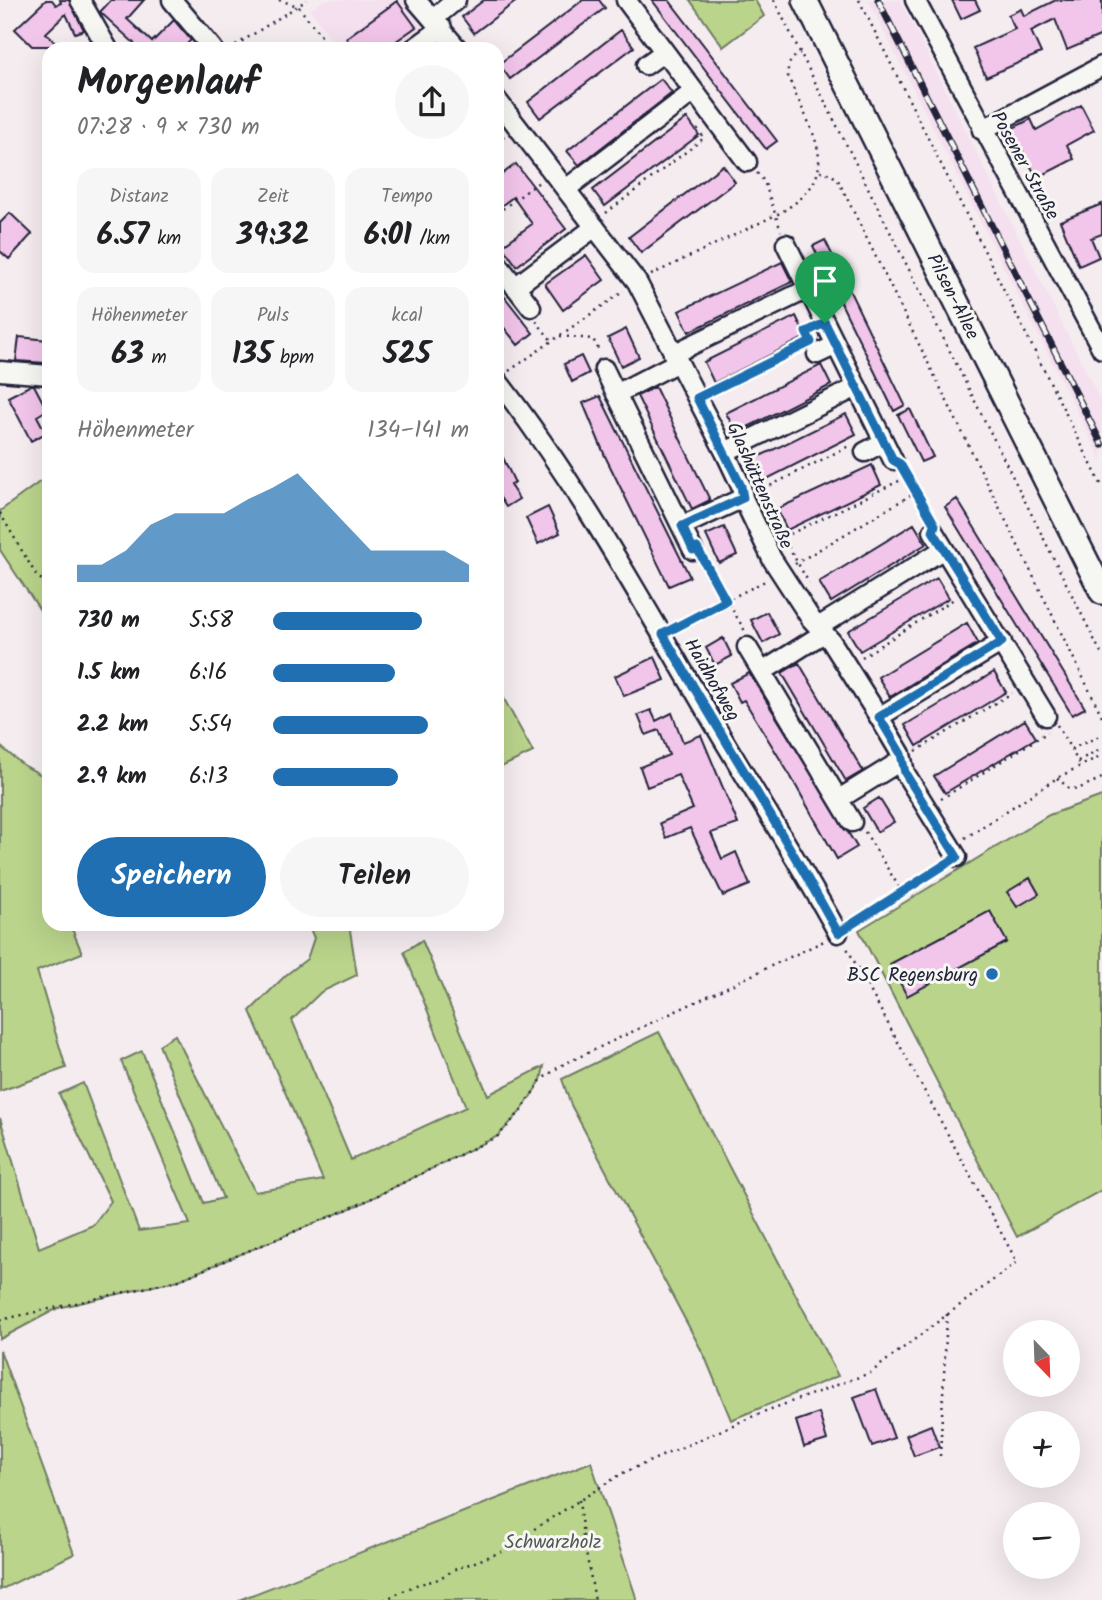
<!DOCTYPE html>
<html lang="de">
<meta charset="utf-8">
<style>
body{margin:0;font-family:Kalam,sans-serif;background:#f6f6f6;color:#202124;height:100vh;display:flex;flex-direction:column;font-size:26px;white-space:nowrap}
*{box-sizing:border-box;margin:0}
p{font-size:23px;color:#757577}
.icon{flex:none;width:38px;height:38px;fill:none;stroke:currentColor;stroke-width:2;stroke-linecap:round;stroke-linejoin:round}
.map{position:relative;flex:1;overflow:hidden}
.sheet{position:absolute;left:42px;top:42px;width:462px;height:889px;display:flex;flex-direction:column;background:#fff;border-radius:21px;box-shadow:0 7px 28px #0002}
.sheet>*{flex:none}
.needle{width:46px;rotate:157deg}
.buttons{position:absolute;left:1003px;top:1320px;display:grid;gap:14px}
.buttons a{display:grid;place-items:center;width:77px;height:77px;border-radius:50%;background:#fff;box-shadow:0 7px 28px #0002;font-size:35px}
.pin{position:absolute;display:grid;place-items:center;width:60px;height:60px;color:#fff;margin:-72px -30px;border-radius:50% 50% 50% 0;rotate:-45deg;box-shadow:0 0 7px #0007}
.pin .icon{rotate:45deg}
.round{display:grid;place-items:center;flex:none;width:74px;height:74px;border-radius:37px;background:#f6f6f6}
.summary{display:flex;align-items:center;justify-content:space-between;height:119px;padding:0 35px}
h1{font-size:38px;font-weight:800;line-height:52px}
.figures{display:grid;grid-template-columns:repeat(3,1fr);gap:10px;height:119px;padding:7px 35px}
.figures div{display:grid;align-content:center;border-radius:18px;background:#f6f6f6;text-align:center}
.figures b{font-size:30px;font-weight:800}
.figures small{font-size:19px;font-weight:400}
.figures p{font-size:19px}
.chart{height:196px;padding:14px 35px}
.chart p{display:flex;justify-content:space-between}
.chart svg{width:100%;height:126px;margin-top:7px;fill:#1f6fb2;opacity:.7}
.action{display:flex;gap:14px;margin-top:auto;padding:14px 35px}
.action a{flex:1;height:80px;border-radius:42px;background:#1f6fb2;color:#fff;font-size:28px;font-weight:800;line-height:80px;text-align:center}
.action a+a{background:#f6f6f6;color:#202124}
ul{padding:0 35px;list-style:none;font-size:23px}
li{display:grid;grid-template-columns:112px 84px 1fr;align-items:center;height:52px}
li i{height:18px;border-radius:9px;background:#1f6fb2}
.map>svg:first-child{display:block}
</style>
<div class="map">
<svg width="1102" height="1600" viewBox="0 0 1102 1600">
<rect width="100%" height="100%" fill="#f5ecf0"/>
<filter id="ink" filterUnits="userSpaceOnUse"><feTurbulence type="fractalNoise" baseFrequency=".0143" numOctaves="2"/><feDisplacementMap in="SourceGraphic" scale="14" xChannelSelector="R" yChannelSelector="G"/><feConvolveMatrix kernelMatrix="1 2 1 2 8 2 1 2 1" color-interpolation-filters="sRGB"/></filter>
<g filter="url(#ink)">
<!-- built -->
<path fill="#f4e0ee" d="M324,0h79l20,27 -30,22h-54l-29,-39z
M868,0h32l202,404v57z"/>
<!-- green -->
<path fill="#bad48b" stroke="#6e7b63" stroke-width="2" d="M690,0h65l9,16 -41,31z
M49,475v137l-9,-2 -40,-60v-39z
M497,686l36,66 -36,17z
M0,746l23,19 26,14v145h21l12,29 -45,18 29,97 -66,23z
M1102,796v394l-85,47 -158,-307 190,-115z
M308,924h41l8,51 -36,17 -29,28 59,140 115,-53 -62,-155 18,-12 66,155 56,-29 -3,14 -19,30 -24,26 -138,68 -181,76 -121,28 -58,31v-221l39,130 54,-23 18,-24 -52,-107 24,-11 56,148 51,-7 -69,-163 21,-10 62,152 19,-5 -64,-153 16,-10 80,157 68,-12 -73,-169 36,-36 21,-16 7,-21z
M659,1032l179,344 -107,44 -26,-63 -134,-252 -9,-26z
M0,1350l74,204 -74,36z
M591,1462l46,138h-398z"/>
<!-- building -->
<path fill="#f2c5ea" stroke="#22223b" stroke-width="2" d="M46,0h6l4,5 5,-2 -1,-3h9l15,30 -9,3 -9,-19 -20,19 12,13h-26l-17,-17z
M111,0h33l-17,19 25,23 22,-22 17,20 -9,9h-53l5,-6 -34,-31z
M484,0h34l-44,33 -12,-16z
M583,0h16l6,8 -95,71 -11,-15z
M652,0h17l108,141 -11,8z
M952,0h23l5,10 -19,9z
M1056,0h46v35l-35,15 -12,-31 -24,12 10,22 -55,24 -13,-29 42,-19 -7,-14 13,-6 3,7z
M397,1l19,26 -31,22h-31l-8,-11z
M621,30l13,17 -94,71 -12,-16z
M661,79l11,14 -93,72 -12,-14z
M1081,105l13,25 -27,15 7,14 -37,19 -26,-49 20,-10 5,11z
M687,118l12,17 -94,71 -12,-16z
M516,164l50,65 -49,37 -15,-20 30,-22 -19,-27 -16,12v-31z
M723,165l12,17 -94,71 -12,-16z
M1102,204v30l-11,4 8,19 -20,9 -19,-45z
M10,213l22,21 -23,25 -9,-8v-28z
M825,240l80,165 -11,6 -81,-165z
M586,255l18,25 -41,30 -18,-26z
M782,262l10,20 -103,50 -10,-21z
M497,287l36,46 -15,12 -21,-26z
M796,316l10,21 -92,46 -10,-21z
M626,329l13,28 -18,9 -13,-28z
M19,337l29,3 -2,23 -30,-2z
M581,356l8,17 -17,9 -8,-18z
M821,365l10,20 -95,48 -10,-20z
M31,385h3l13,25 -10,6 9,17 -15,8 -23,-44z
M655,387l55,113 -18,9 -55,-113z
M600,396l90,181 -21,9 -64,-130 -22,-53z
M910,409l23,48 -12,5 -23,-47z
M846,414l10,20 -93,47 -11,-21z
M497,445l18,38 -5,2 9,14 -13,8 -9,-14z
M872,465l9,20 -94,45 -10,-21z
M957,499l128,209 -13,7 -127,-208z
M548,507l12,26 -22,11 -12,-26z
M914,524l12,20 -95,58 -12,-20z
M724,527l13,28 -18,8 -13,-28z
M937,578l12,20 -89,53 -12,-20z
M767,612l12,22 -16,9 -12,-23z
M967,623l11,20 -88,54 -12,-20z
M723,638l9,18 -17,9 -9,-17z
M655,657l10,23 -41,16 -9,-20z
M799,663l64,108 -17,10 -64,-108z
M994,672l12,20 -89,54 -12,-21z
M749,673l108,174 -20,12 -46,-82 -47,-77 -4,2 -10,-19z
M651,710l5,11 16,-8 11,29 18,-7 37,89 -27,9 11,26 14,-7 14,33 -27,11 -33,-68 -24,10 -6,-15 33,-14 -15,-34 -31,12 -7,-20 29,-12 -10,-25 -13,5 -8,-20z
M1025,720l11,18 -91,55 -11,-17z
M879,798l15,24 -17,10 -14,-24z
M1030,878l9,16 -22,13 -10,-15z
M990,911l17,31 -100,54 -17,-32z
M876,1389l18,49 -22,8 -18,-49z
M819,1413l8,27 -23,7 -8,-26z
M931,1425l8,22 -25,9 -8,-21z"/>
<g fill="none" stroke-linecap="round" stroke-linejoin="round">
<defs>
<path id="minor" d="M80,0l28,49
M172,0l41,49
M416,0l42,49
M626,0l121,162
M915,0l187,349
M433,19l23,-19
M413,49l29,-21
M646,65l18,-13
M497,100l140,182 88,170 16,34 2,12 29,61 39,60 20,22 48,76 22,37 4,19 52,84
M982,130l120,-64
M566,189l127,-97
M786,244l107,216
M497,263l34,44
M515,287l80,-60
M673,354l135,-65
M817,354l19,-9
M604,369l89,181
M0,371l49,4
M497,380c77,99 137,207 200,315 46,80 97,157 141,238
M616,394l62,-32
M725,452l132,-65
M865,452l19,-10
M682,526l61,-28
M933,531l113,185
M818,627l126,-78
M747,647l105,175
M762,672l62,-39
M879,717l123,-75
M839,799l63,-39"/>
<path id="major" d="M805,0l297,592"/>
</defs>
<!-- minor casing -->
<use href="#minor" stroke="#22223b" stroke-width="23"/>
<!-- major casing -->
<use href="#major" stroke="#22223b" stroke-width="28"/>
<!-- path -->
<path stroke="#22223b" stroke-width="2.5" stroke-dasharray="2 5" stroke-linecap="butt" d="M279,0l19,6 33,43
M774,0l328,655
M859,0l243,486
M230,49l77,-49
M497,141l7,-5
M820,171l11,3 7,6 264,536
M757,173l7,8 17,50
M497,213l42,-31
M606,213l98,-75 -7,-10 2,-3
M651,275l125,-60c74,-40 35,-80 12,-139 -1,-11 2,-17 12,-23
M536,321l16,20
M560,336l33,3 7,14
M809,339l-3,-7 6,-3
M509,371l115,-80
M710,391l91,-44
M904,472l25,43
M758,492l93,-47
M0,513l36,62 13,11
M771,516l38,67
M784,537l123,-60
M704,562l41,69
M795,564l121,-72
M675,627l90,-46
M862,657l92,-58
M1057,725l23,40
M1071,749l31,-14
M916,751l96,-58
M1078,761l24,-13
M1057,778l13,11 10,-1 22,-10
M941,799l107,-67
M865,832l37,60
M965,838l92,-60 45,-23
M850,925l95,-60
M0,1320l179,-40 181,-76 138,-68 24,-26 19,-30 19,-14 264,-125
M940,1456l7,-142
M579,1500l4,37 12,63
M384,1600l32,-15 20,-5 20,-11 56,-21 11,-12 100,-63 140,-61 107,-39 147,-111 -170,-314"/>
<!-- minor -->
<use href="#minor" stroke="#f6f6f2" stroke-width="18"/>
<!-- major -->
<use href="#major" stroke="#f6f6f2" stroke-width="23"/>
<defs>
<path id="rail" d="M878,0l224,445"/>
</defs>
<!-- rail casing -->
<use href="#rail" stroke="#22223b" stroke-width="7"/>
<!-- rail -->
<use href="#rail" stroke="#f6f6f2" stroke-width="4.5" stroke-dasharray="13" stroke-linecap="butt"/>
</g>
</g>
<g fill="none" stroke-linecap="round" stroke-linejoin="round" filter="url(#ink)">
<defs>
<path id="route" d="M825,323l68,137 7,4 35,61 -2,6 69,111 -123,75 22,37 4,19 52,84 -119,76c-55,-102 -118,-198 -175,-299l63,-33 -29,-53 -4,2 -11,-24 61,-28 -2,-12 -44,-88 114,-56 -5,-10z"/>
</defs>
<!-- route casing -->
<use href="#route" stroke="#fff" stroke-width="14"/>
<!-- route -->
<use href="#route" stroke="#1f6fb2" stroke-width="9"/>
</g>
<!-- markers -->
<circle fill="#1f6fb2" stroke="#f6f6f2" stroke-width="2.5" cx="992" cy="974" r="7"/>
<g text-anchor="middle" stroke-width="6" stroke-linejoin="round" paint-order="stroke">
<!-- street labels -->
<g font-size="19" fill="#22223b" stroke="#f6f6f2">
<text transform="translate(1026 165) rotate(61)" y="7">Posener Straße</text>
<text transform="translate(954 296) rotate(63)" y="7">Pilsen-Allee</text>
<text transform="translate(761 485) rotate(66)" y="7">Glashüttenstraße</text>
<text transform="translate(713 679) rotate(60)" y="7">Haidhofweg</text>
</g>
<!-- poi labels -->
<g font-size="19" fill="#22223b" stroke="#f6f6f2" text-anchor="end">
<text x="978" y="981">BSC Regensburg</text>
</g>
<!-- park labels -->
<g font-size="19" fill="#505753" stroke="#f6f6f2">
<text x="553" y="1548">Schwarzholz</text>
</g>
</g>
</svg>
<div class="buttons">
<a><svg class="needle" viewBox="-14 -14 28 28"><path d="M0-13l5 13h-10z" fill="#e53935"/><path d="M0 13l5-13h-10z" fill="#757577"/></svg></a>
<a>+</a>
<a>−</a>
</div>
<div class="pin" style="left:825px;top:323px;background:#1e9e55"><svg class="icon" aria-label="arrive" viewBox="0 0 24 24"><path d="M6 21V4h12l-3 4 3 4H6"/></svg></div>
<section class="sheet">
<div class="summary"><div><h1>Morgenlauf</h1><p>07:28 · 9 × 730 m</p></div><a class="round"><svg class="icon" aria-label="share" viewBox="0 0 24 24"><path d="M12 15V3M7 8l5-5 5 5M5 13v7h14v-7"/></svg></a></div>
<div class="figures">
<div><p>Distanz</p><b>6.57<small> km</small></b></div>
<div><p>Zeit</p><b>39:32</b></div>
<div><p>Tempo</p><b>6:01<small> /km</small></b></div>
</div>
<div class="figures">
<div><p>Höhenmeter</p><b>63<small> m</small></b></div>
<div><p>Puls</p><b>135<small> bpm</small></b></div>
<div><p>kcal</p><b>525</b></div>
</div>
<div class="chart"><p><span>Höhenmeter</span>134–141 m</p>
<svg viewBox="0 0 160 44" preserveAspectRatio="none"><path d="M0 44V38L10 38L20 33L30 24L40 20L50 20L60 20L70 15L80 11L90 6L100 15L110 24L120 33L130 33L140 33L150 33L160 38V44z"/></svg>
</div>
<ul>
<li><b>730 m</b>5:58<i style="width:76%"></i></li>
<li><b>1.5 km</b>6:16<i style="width:62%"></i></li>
<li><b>2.2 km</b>5:54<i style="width:79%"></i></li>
<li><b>2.9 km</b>6:13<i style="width:64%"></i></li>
</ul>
<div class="action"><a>Speichern</a><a>Teilen</a></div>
</section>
</div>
